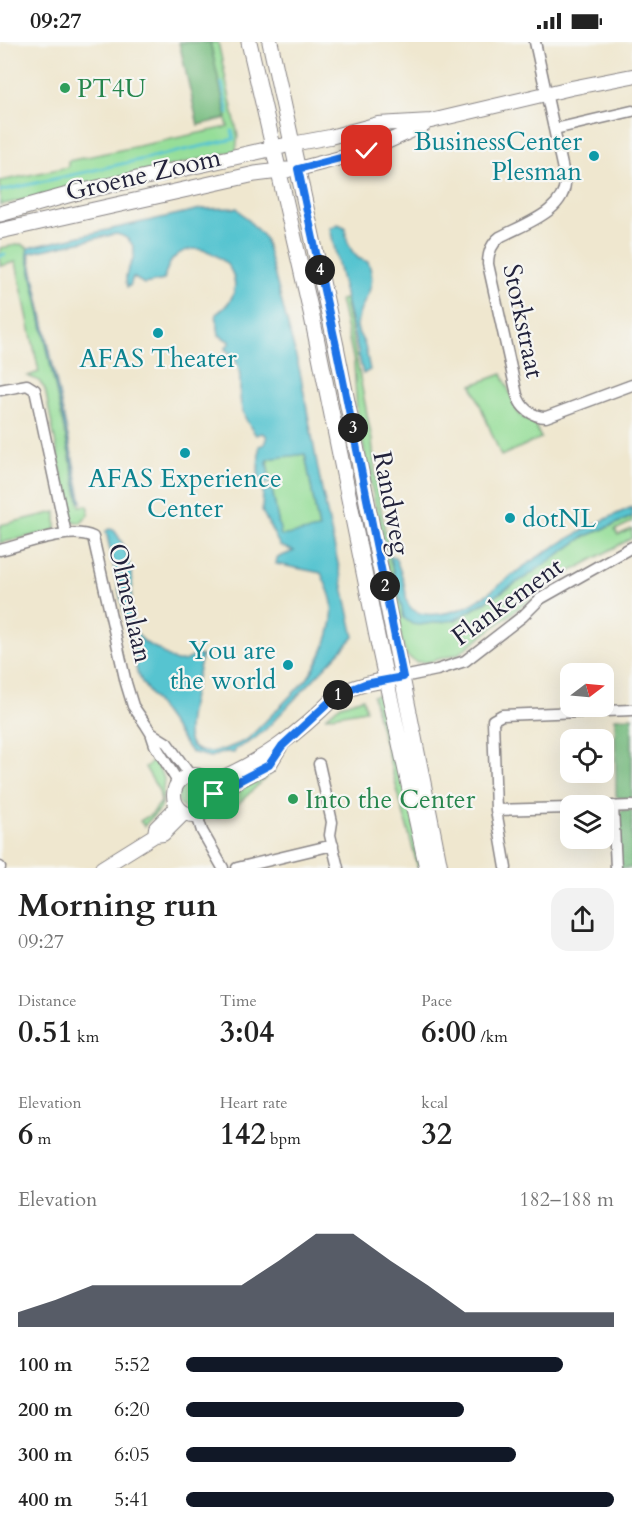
<!DOCTYPE html>
<meta charset="utf-8">
<style>
body{margin:0;font-family:Cardo,serif;background:#f2f2f2;color:#222;height:100vh;display:flex;flex-direction:column;font-size:22px;white-space:nowrap}
*{box-sizing:border-box;margin:0}
p{font-size:20px;color:#767676}
.icon{flex:none;width:33px;height:33px;fill:none;stroke:currentColor;stroke-width:2;stroke-linecap:round;stroke-linejoin:round}
.map{position:relative;height:826px;overflow:hidden}
.panel{display:flex;flex-direction:column;background:#fff;flex:1}
.panel>*{flex:none}
.needle{width:39px;rotate:74deg}
.buttons{position:absolute;left:560px;top:621px;display:grid;gap:12px}
.buttons a{display:grid;place-items:center;width:54px;height:54px;border-radius:12px;background:#fff;box-shadow:0 6px 24px #0002;font-size:30px}
.pin{position:absolute;display:grid;place-items:center;width:51px;height:51px;color:#fff;margin:-26px;border-radius:12px;box-shadow:0 3px 9px #0006}
.km{position:absolute;width:30px;height:30px;margin:-15px;border-radius:50%;background:#222;color:#fff;font-size:16px;line-height:30px;text-align:center}
.round{display:grid;place-items:center;flex:none;width:63px;height:63px;border-radius:18px;background:#f2f2f2}
.headline{display:flex;align-items:center;justify-content:space-between;height:102px;padding:0 18px}
h1{font-size:33px;font-weight:700;line-height:45px}
.metrics{display:grid;grid-template-columns:repeat(3,1fr);gap:9px;height:102px;padding:6px 18px}
.metrics div{display:grid;align-content:center}
.metrics b{font-size:30px;font-weight:700}
.metrics small{font-size:16px;font-weight:400}
.metrics p{font-size:16px}
.chart{height:168px;padding:12px 18px}
.chart p{display:flex;justify-content:space-between}
.chart svg{width:100%;height:108px;margin-top:6px;fill:#111827;opacity:.7}
ul{padding:0 18px;list-style:none;font-size:20px}
li{display:grid;grid-template-columns:96px 72px 1fr;align-items:center;height:45px}
li i{height:15px;border-radius:8px;background:#111827}
.status{display:flex;justify-content:space-between;align-items:center;height:42px;padding:0 30px;background:#fff;direction:ltr}
.status svg{height:16px;fill:currentColor}
.map>svg:first-child{display:block}
</style>
<div class="status"><b>09:27</b><svg viewBox="0 0 49 12"><path d="M0 12V9h3v3zM5 12V6h3v6zM10 12V3h3v9zM15 12V0h3v12zM26 1h20v11H26zM47 4h2v5h-2z"/></svg></div>
<div class="map">
<svg width="632" height="826" viewBox="0 0 632 826">
<rect width="100%" height="100%" fill="#f6f6f2"/>
<filter id="ink" filterUnits="userSpaceOnUse"><feTurbulence type="fractalNoise" baseFrequency=".0167" numOctaves="2"/><feDisplacementMap in="SourceGraphic" scale="12" xChannelSelector="R" yChannelSelector="G"/><feConvolveMatrix kernelMatrix="1 2 1 2 8 2 1 2 1" color-interpolation-filters="sRGB"/></filter>
<filter id="wash" filterUnits="userSpaceOnUse"><feTurbulence type="fractalNoise" baseFrequency=".008" numOctaves="4" result="noise"/><feDisplacementMap in="SourceGraphic" scale="24" xChannelSelector="R" yChannelSelector="G"/><feGaussianBlur stdDeviation="1.35" result="paint"/><feColorMatrix in="noise" values="0 0 0 0 0 0 0 0 0 0 0 0 0 0 0 0 0 1.4 0 .05"/><feComposite in="paint" operator="in"/></filter>
<g filter="url(#wash)">
<rect width="100%" height="100%" fill="#efe7cf"/>
<!-- green -->
<path fill="#96de99" stroke="#5c806a" stroke-width="1.5" d="M210,0h8l20,94 -2,15 -236,54v-24l68,-14v-6l160,-34z
M21,202l7,4 -1,5 53,253 7,-1 2,3 -1,7 -8,8 -7,-2 -3,-4 -25,-128 -6,-8 -11,-5 11,-4 -23,-110 -16,4v-18z
M345,257l27,141 4,42 14,76 14,60 52,2 70,-43 58,-40 48,-20v5l-17,8 3,5 14,-6v9l-75,41 -99,75 -30,8h-12l-9,-6 -4,-10 -46,-232 -3,-52 -14,-62z
M502,332l17,41 15,8 7,15 -40,18 -29,-71z
M305,411l14,76 -38,8 -14,-74 4,-5z
M56,470v17l-8,3 -48,11v-18z
M386,650l37,176h-5l-40,-150 -5,-22z
M363,656l3,12 -41,7 16,-12z
M154,719l10,17 -2,25 -1,5 -17,18 -4,-5 12,-7 9,-12 -2,-11 -14,-24z
M271,725l3,3 -38,36 -18,11 5,-9 3,-12 14,-7 -1,-3z
M178 754a16 16 0 1 1 32 0a16 16 0 1 1-32 0Z"/>
<!-- forest -->
<path fill="#78bd81" stroke="#4d705e" stroke-width="1.5" d="M179,0h31l17,76 -29,7z
M632,675v81h-13l-3,-2 -1,-78z
M623,768h9v58h-12l-2,-54z"/>
<!-- water -->
<path fill="#57c4d0" stroke="#3c7386" stroke-width="1.5" d="M237,166l28,30 35,134 21,113 33,152 -88,92 -13,11 -17,9 -2,4 -8,-1 -16,5 -19,-5 -48,-68 -6,-12 -31,-141 3,-2 5,1c12,16 17,32 18,52 0,18 -5,39 8,55 7,9 12,8 19,13 12,10 21,17 36,5l7,1c-4,18 -18,70 -13,84 8,23 44,7 59,-1l59,-60c14,-20 28,-50 25,-75 -1,-10 -7,-21 -11,-31l-45,-9 1,-6 17,-7 -14,-5 -18,-35 1,-20 9,-2 9,47 38,-7 -14,-75 -37,5 -1,4 3,20 -8,2c-7,-10 -2,-26 -3,-39l6,-2 2,-5 -1,-4 -4,-2 -6,2c-7,-9 -13,-18 -15,-30 -4,-24 6,-38 -16,-56l5,-7 -11,-7 -3,-21c59,-40 -39,-103 -52,-34l-20,4 -11,-7 -3,9 -3,1c-1,-5 -2,-10 0,-15 1,-5 5,-8 6,-13 4,-14 -5,-23 -17,-25l-87,19 53,249h-2l-53,-249 1,-5 8,-2 165,-37z
M338,182l7,3 2,13 5,11 6,7 10,4c12,29 -9,37 -11,63 0,10 6,13 8,21 2,8 3,16 5,24l-7,4 -33,-146z
M632,465v10l-48,20 -58,40 -71,43 -36,5 -7,-1 -8,-6 -14,-60 1,-2 4,1c3,8 7,17 9,26 3,9 0,19 8,26 14,11 44,3 58,-4 20,-11 38,-28 56,-40 33,-23 70,-42 106,-58z"/>
<g fill="none" stroke-linecap="round" stroke-linejoin="round">
<!-- stream -->
<path stroke="#57c4d0" stroke-width="3" d="M222,41l6,30
M0,149l234,-52 -2,-8
M0,214l5,-2"/>
</g>
</g>
<g filter="url(#ink)">
<g fill="none" stroke-linecap="round" stroke-linejoin="round">
<defs>
<path id="minor" d="M535,0l30,137c2,32 -41,45 -65,58 -9,7 -12,16 -12,27l29,131c4,13 15,22 29,22l86,-32
M555,87l77,-18
M0,348l27,-5 8,5 31,144
M0,508c25,-6 70,-24 93,-13l33,146 7,23 13,19 5,8 16,10 23,32
M403,635l34,-7 28,-9 58,-45 17,-17 92,-52
M151,691l4,12 23,37
M319,722l13,58 -2,13 8,33
M613,764l3,62
M603,765l29,-1
M496,768l74,-2
M197,773l5,16 21,37
M0,825v1
M237,826l96,-23
M506,826l-10,-58 -3,-90 9,-5 130,-5"/>
<path id="tertiary" d="M292,102l38,-7 48,-13 53,-3 140,-33 61,-12
M298,127l69,-18 57,-26
M174 753a20 20 0 1 1 40 0a20 20 0 1 1-40 0Z
M210,741c53,-22 87,-48 127,-88 20,-11 43,-14 66,-18
M214,752l55,-29 11,-18
M155,793l1,-7 21,-21
M102,826l53,-33 8,-1 21,-21"/>
<path id="secondary" d="M249,0l62,270 69,339 47,217
M270,0l66,304 104,522
M0,172l75,-21 208,-47
M0,189l255,-57 32,-4"/>
</defs>
<!-- minor casing -->
<use href="#minor" stroke="#888485" stroke-width="13"/>
<!-- tertiary casing -->
<use href="#tertiary" stroke="#888485" stroke-width="16"/>
<!-- secondary casing -->
<use href="#secondary" stroke="#888485" stroke-width="17"/>
<!-- minor -->
<use href="#minor" stroke="#fff" stroke-width="10"/>
<!-- tertiary -->
<use href="#tertiary" stroke="#fff" stroke-width="14"/>
<!-- secondary -->
<use href="#secondary" stroke="#fff" stroke-width="15"/>
</g>
</g>
<g fill="none" stroke-linecap="round" stroke-linejoin="round" filter="url(#ink)">
<defs>
<path id="route" d="M214,752l55,-29 13,-19 55,-51 28,-11 38,-7 -67,-331 -38,-177 69,-18"/>
</defs>
<!-- route casing -->
<use href="#route" stroke="#fff" stroke-width="12"/>
<!-- route -->
<use href="#route" stroke="#1a73e8" stroke-width="8"/>
</g>
<!-- markers -->
<g fill="#2e9e5b" stroke="#f6f6f2" stroke-width="2">
<circle cx="65" cy="46" r="6"/>
<circle cx="293" cy="757" r="6"/>
</g>
<g fill="#0f9aa8" stroke="#f6f6f2" stroke-width="2">
<circle cx="594" cy="114" r="6"/>
<circle cx="158" cy="291" r="6"/>
<circle cx="185" cy="411" r="6"/>
<circle cx="510" cy="476" r="6"/>
<circle cx="288" cy="623" r="6"/>
</g>
<g text-anchor="middle" stroke-width="4.5" stroke-linejoin="round" paint-order="stroke">
<!-- leisure labels -->
<g font-size="26" fill="#27864d" stroke="#f6f6f2" text-anchor="start">
<text x="77" y="55">PT4U</text>
<text x="305" y="766">Into the Center</text>
</g>
<!-- culture labels -->
<g font-size="26" fill="#0d838f" stroke="#f6f6f2" text-anchor="end">
<text x="582" y="108">BusinessCenter<tspan x="582" dy="30">Plesman</tspan></text>
<text x="158" y="325" text-anchor="middle">AFAS Theater</text>
<text x="185" y="445" text-anchor="middle">AFAS Experience<tspan x="185" dy="30">Center</tspan></text>
<text x="522" y="485" text-anchor="start">dotNL</text>
<text x="276" y="617">You are<tspan x="276" dy="30">the world</tspan></text>
</g>
<!-- street labels -->
<g font-size="26" fill="#22223b" stroke="#f6f6f2">
<text transform="translate(143 132) rotate(-13)" y="9">Groene Zoom</text>
<text transform="translate(524 279) rotate(78)" y="9">Storkstraat</text>
<text transform="translate(392 461) rotate(79)" y="9">Randweg</text>
<text transform="translate(507 559) rotate(-36)" y="9">Flankement</text>
<text transform="translate(131 561) rotate(77)" y="9">Olmenlaan</text>
</g>
</g>
</svg>
<div class="buttons">
<a><svg class="needle" viewBox="-14 -14 28 28"><path d="M0-13l5 13h-10z" fill="#e53935"/><path d="M0 13l5-13h-10z" fill="#767676"/></svg></a>
<a><svg class="icon" aria-label="locate" viewBox="0 0 24 24"><circle cx="12" cy="12" r="6"/><path d="M12 2v4M12 18v4M2 12h4M18 12h4"/></svg></a>
<a><svg class="icon" aria-label="layers" viewBox="0 0 24 24"><path d="M12 4l9 5-9 5-9-5zM3 14l9 5 9-5"/></svg></a>
</div>
<div class="pin" style="left:214px;top:752px;background:#1e9e55"><svg class="icon" aria-label="arrive" viewBox="0 0 24 24"><path d="M6 21V4h12l-3 4 3 4H6"/></svg></div>
<div class="pin" style="left:367px;top:109px;background:#d93025"><svg class="icon" aria-label="check" viewBox="0 0 24 24"><path d="M5 12l5 5 9-10"/></svg></div>
<b class="km" style="left:338px;top:653px">1</b>
<b class="km" style="left:385px;top:544px">2</b>
<b class="km" style="left:353px;top:386px">3</b>
<b class="km" style="left:320px;top:228px">4</b>
</div>
<section class="panel">
<div class="headline"><div><h1>Morning run</h1><p>09:27</p></div><a class="round"><svg class="icon" aria-label="share" viewBox="0 0 24 24"><path d="M12 15V3M7 8l5-5 5 5M5 13v7h14v-7"/></svg></a></div>
<div class="metrics">
<div><p>Distance</p><b>0.51<small> km</small></b></div>
<div><p>Time</p><b>3:04</b></div>
<div><p>Pace</p><b>6:00<small> /km</small></b></div>
</div>
<div class="metrics">
<div><p>Elevation</p><b>6<small> m</small></b></div>
<div><p>Heart rate</p><b>142<small> bpm</small></b></div>
<div><p>kcal</p><b>32</b></div>
</div>
<div class="chart"><p><span>Elevation</span>182–188 m</p>
<svg viewBox="0 0 160 44" preserveAspectRatio="none"><path d="M0 44V38L10 33L20 27L30 27L40 27L50 27L60 27L70 17L80 6L90 6L100 17L110 27L120 38L130 38L140 38L150 38L160 38V44z"/></svg>
</div>
<ul>
<li><b>100 m</b>5:52<i style="width:88%"></i></li>
<li><b>200 m</b>6:20<i style="width:65%"></i></li>
<li><b>300 m</b>6:05<i style="width:77%"></i></li>
<li><b>400 m</b>5:41<i style="width:100%"></i></li>
</ul>
</section>
